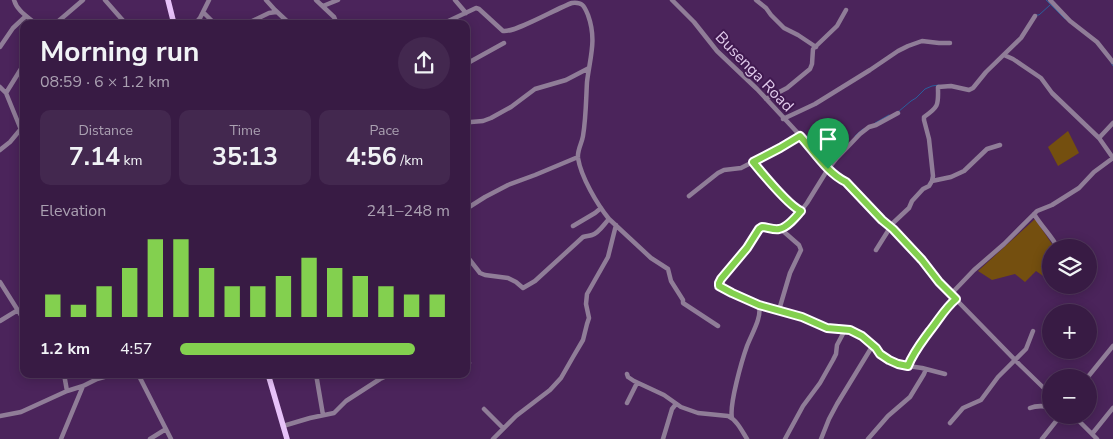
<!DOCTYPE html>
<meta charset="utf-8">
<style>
body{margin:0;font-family:"Nunito Sans",sans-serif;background:#43284f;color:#f1f3f6;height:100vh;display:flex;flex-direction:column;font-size:19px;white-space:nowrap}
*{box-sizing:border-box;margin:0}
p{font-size:16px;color:#aba1b2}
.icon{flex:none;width:28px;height:28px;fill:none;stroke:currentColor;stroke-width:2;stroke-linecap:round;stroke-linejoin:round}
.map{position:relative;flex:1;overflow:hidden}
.side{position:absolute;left:20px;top:20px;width:450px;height:358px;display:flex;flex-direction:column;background:#381b44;border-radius:10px;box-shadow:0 2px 12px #0003,0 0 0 1px #52395d}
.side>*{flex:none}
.tools{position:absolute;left:1042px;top:239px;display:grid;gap:10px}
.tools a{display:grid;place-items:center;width:55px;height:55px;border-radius:50%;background:#381b44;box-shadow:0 2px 12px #0003,0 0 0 1px #52395d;font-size:25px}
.pin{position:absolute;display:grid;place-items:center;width:42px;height:42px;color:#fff;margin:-51px -21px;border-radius:50% 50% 50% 0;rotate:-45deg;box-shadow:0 0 5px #0007}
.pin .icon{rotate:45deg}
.round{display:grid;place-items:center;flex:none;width:52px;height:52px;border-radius:26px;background:#43284f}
.headline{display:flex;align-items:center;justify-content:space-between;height:85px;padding:0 20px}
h1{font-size:28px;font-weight:700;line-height:38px}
.stats{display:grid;grid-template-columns:repeat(3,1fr);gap:8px;height:85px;padding:5px 20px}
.stats div{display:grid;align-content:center;border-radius:10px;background:#43284f;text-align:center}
.stats b{font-size:25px;font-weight:700}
.stats small{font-size:14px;font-weight:400}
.stats p{font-size:14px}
.chart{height:140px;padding:10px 20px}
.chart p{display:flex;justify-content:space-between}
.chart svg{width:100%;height:90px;margin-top:5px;stroke:#83d04f;stroke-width:6}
ul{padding:0 20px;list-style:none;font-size:16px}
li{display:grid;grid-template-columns:80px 60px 1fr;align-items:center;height:38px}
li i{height:12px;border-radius:6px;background:#83d04f}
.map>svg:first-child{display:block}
</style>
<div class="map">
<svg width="1113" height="439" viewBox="0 0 1113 439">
<rect width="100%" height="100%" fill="#4b245b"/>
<!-- green -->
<path fill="#744f0f" d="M1068,131l11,22 -21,13 -10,-19z
M1035,219l19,28 -3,1v23l-5,7 -10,-7 -11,11 -10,-8 -23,6 -14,-9z"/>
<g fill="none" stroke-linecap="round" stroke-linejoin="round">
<!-- stream -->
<path stroke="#2a5e9c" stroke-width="1" d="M1046,0l19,19
M1037,15h2l11,-10
M1111,63l2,3
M898,112l13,-11 5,-3 9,-9 7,-3 7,-1
M875,123l14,-8
M855,136l8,-7"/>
<!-- minor -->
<path stroke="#907d98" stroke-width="4.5" d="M14,0c3,11 14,17 22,24
M105,0l21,24
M266,0l9,10 15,14
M316,0l18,17 3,7
M455,0l11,13
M672,0l22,22 23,29 40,38 51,55 20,25 12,11 6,2 36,38 11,9 29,31 17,22 81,83 31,30
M756,0l10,8 5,7 13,13 14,7 18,12
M1050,0l20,21 27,21 16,20
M323,6l15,-6
M203,12l12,12
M55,24l28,-24
M195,24l5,-6 9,-18
M246,24l23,-11 7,-1
M442,24l34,-16 3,1 24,22c12,2 54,-23 69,-28 10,-1 12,2 16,12 9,25 2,42 -1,67 -1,18 -1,36 -4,54 -1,7 -6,14 -5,22 3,19 19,46 31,61l42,39 17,11 3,12 12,19v3l35,23
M0,47l13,-19 13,-12
M1004,55l9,4 28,19 11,15 47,45 14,20
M466,64l38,-21
M0,87l6,6 18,44
M6,93l18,-29
M766,99l21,-11 23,-19 2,-5 1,-15 24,-23 9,-16
M898,113l-22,12 -7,2 -9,7 -24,25 -8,10 -21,34 -10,13 -8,8 -10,5 -17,-2 -3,2 -12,19 -26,31 -2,4v3c24,19 56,21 83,31 9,3 17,9 25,11 8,2 16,1 23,3 25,6 30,34 58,35 5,-13 13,-23 21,-34 9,-11 16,-24 27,-33
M783,119l32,-15 55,-34 28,-19 10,-5 14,-5 17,2h11
M466,124l5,-2 12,-1 8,-3 20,-11 24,-18 31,-9 23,-12
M1099,138l14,-15
M0,150l10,-8 10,-12
M753,162c9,11 36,44 48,49
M932,181l19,-4 13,-6 23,-22 13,-4
M689,196l29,-23 6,-3 17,-2 39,-20 20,-12
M466,209l19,-12 23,-12 27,-10 43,-18
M1034,214c7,12 17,21 24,34
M573,226l22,-13 6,-5
M876,250l17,-27 16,-15 3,-7 11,-12 6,-3 3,-5 1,-5 -4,-37 -5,-19v-3c16,-11 14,-13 14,-30l13,-1 18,4 4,-2 13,-16 35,-34 14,-22
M466,255l14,18 5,2 23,3 8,4 7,6 12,-7 48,-44c3,-1 6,-1 9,-2 7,-2 12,-11 17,-16
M0,282l24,38
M952,293l22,-23 30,-26 33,-33 15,-6 27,-17 15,-16 19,-14
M779,310l11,-37 11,-23 -2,-5 -16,-14 -2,-3
M0,321l18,-11
M466,362l3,1
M908,366l14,2 23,6
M64,374l3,17
M138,374l33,65
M316,374l7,41
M627,374l1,3 6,4 30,14 17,12 17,6 30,3c9,4 14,15 19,23
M1087,378l26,-32
M627,403l10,-20
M1030,408c7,-3 14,-2 21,-1
M484,409l19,19
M1073,415l24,24
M0,416l21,-4 46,-21 16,-5 14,-7 18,-5
M732,418c-3,-13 10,-58 15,-72 5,-13 15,-28 12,-41
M950,423l13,-15 18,-8 17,-23 28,-28 7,-18
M283,426l27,-8 24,-5 12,-12 34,-22 11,-5
M1092,434l21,-26
M61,439l22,-53
M150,439l16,-10
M493,439l23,-23 34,-26 11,-12 12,-21 10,-17 4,-16 2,-6 -3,-14 1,-10 21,-37 8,-32
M663,439l9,-30 4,-5
M785,439l18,-33 17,-23 13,-23 3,-6 1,-9 8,-15
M821,439l8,-20 8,-15 36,-59
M868,439l20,-23 22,-19 14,-23 2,-5
M1042,439l19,-24"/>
<!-- major -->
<path stroke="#e7c2f9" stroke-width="5.5" d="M168,0l6,24
M268,374l19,65"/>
</g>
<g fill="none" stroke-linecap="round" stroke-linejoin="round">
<defs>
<path id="route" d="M800,136c14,15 27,37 46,46l36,38 11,9 29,31 17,22 17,17c-11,9 -18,22 -27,33 -8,11 -16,21 -21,34l-10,-2 -9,-4 -9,-6 -4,-6 -14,-12 -12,-6 -23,-2 -25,-11 -43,-12 -27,-12 -13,-7v-3l2,-4 26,-31 12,-19 3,-2c5,0 11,3 17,2 8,-1 17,-12 22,-18 -12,-5 -39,-38 -48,-49l27,-14z"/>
</defs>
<!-- route casing -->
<use href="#route" stroke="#fff" stroke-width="10"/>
<!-- route -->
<use href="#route" stroke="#83d04f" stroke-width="6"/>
</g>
<g text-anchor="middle" stroke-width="4" stroke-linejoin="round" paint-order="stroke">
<!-- street labels -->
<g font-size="16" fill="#e1cbec" stroke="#401950">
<text transform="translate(755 71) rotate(46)" y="6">Busenga Road</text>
</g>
</g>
</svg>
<div class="tools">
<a><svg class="icon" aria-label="layers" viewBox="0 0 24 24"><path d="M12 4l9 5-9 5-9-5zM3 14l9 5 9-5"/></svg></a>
<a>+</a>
<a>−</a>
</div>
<div class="pin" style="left:828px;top:169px;background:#1e9e55"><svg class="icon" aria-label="arrive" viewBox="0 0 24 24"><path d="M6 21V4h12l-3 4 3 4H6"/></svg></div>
<section class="side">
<div class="headline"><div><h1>Morning run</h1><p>08:59 · 6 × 1.2 km</p></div><a class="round"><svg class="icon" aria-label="share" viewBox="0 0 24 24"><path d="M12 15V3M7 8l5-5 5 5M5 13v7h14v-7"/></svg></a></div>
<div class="stats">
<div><p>Distance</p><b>7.14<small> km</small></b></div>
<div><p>Time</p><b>35:13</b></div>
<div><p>Pace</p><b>4:56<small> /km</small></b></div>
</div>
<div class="chart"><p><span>Elevation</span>241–248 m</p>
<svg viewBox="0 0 160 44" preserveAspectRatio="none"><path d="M5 44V33M15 44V38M25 44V29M35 44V20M45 44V6M55 44V6M65 44V20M75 44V29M85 44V29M95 44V24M105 44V15M115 44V20M125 44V24M135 44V29M145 44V33M155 44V33"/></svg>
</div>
<ul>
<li><b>1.2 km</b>4:57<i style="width:87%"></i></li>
</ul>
</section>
</div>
